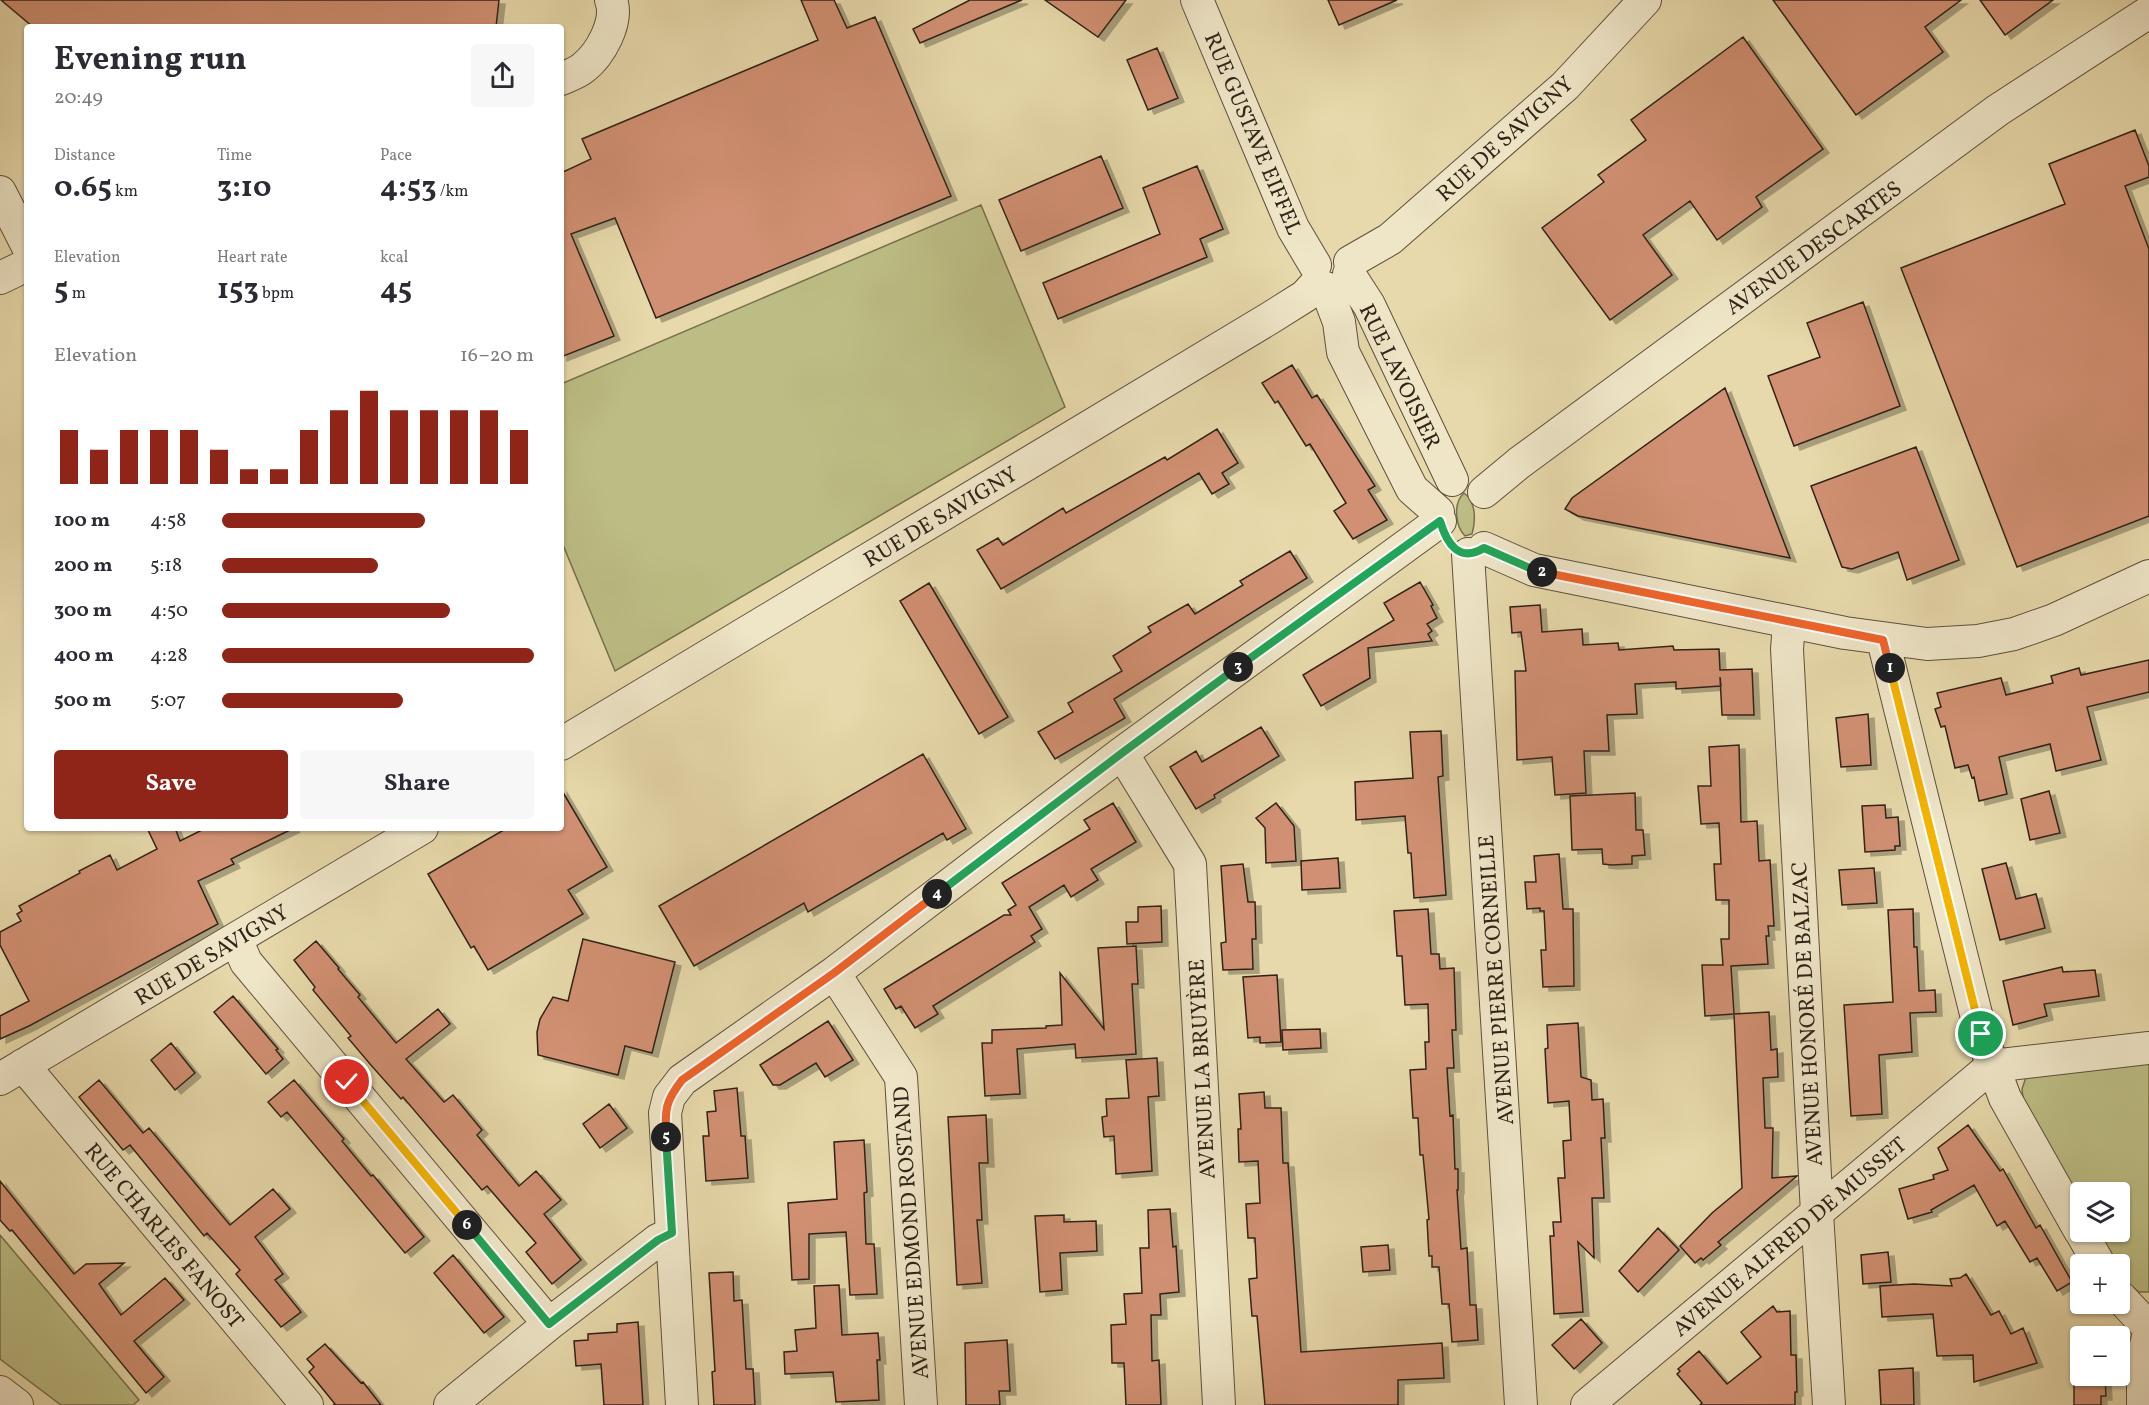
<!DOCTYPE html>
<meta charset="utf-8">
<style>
body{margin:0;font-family:Vollkorn,serif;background:#f7f7f7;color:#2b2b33;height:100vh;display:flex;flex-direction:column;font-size:22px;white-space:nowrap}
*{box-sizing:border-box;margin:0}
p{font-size:20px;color:#7c7c81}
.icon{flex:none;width:33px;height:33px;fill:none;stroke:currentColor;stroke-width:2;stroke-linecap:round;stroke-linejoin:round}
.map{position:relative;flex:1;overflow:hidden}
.details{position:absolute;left:24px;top:24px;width:540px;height:807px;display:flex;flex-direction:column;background:#fff;border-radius:6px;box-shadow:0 2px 4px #0004}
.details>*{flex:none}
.controls{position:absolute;left:2070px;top:1182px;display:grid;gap:12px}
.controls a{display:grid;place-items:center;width:60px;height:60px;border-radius:6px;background:#fff;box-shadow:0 2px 4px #0004;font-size:30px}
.pin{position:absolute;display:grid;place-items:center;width:51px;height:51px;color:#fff;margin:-26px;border:3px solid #fff;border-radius:50%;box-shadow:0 2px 6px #0007}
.km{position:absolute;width:30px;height:30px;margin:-15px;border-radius:50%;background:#222;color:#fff;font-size:16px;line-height:30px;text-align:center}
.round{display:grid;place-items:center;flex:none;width:63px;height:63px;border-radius:6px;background:#f7f7f7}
.summary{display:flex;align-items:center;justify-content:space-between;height:102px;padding:0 30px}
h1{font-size:33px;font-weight:700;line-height:45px}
.stats{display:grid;grid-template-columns:repeat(3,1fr);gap:9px;height:102px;padding:6px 30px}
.stats div{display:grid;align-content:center}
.stats b{font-size:30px;font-weight:700}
.stats small{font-size:16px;font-weight:400}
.stats p{font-size:16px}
.chart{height:168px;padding:12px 30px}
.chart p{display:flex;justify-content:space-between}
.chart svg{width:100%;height:108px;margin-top:6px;stroke:#8f2418;stroke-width:6}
.action{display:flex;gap:12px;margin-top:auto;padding:12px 30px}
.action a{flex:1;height:69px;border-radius:6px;background:#8f2418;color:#fff;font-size:24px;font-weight:700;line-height:69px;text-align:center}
.action a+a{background:#f7f7f7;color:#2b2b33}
ul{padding:0 30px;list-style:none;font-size:20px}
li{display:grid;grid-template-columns:96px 72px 1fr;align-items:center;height:45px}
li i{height:15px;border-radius:8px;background:#8f2418}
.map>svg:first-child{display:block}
</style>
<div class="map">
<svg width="2149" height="1405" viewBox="0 0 2149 1405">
<defs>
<filter id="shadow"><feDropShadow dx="6" dy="4" stdDeviation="0" flood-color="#0004"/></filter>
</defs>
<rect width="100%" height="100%" fill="#e7d9ab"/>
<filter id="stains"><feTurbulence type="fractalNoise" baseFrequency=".00333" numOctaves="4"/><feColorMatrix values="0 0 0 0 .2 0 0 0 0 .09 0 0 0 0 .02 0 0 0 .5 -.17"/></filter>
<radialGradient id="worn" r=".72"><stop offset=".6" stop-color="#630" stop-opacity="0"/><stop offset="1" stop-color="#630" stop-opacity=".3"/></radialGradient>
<!-- green -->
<path fill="#bcbd84" stroke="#76704e" stroke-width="1.5" d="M981,205l84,202 -450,264 -54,-131v-156z
M1464,493c12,9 12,27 8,41l-7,2c-10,-10 -12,-33 -1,-43z
M2149,1063v229h-10l-10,-8 -30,-52h21v-40h-40v7l-57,-101 -1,-9 4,-12z
M0,1235l139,165 -6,5h-72l-61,-46z"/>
<!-- building -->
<path fill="#d19073" stroke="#312319" stroke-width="1.5" filter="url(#shadow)" d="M1,0h498l-3,27h-463z
M801,0h33l13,28 28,-11 76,179 -295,122 -41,-100 -44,16 43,102 -53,21v-184l30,-14 -9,-20 236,-99z
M970,0h52l-102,43 -7,-14z
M1045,0h81l-28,37z
M1328,0h69l-58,25z
M1773,0h188l-36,27 18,25 -87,63z
M1980,0h73l-48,35z
M1743,37l80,112 -67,48 6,10 -45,33 -27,-39 -47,34 29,40 -62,45 -68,-92 62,-46 -6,-7 48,-35 -15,-20z
M1157,48l21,50 -30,12 -21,-50z
M2135,130l14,36v11l-24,9 24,63v267l-132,51 -116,-299 164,-64 -16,-40z
M1101,156l22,52 -102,43 -22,-51z
M1197,166l26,63 -23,10 7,18 -149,62 -15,-36 117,-49 -17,-46z
M1863,302l37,104 -106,40 -26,-70 52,-19 -13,-34z
M1292,365l20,33 5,-3 58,91 -7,4 19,30 -34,19 -19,-28 12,-8 -36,-59 -4,2 -28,-45 -3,2 -13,-20z
M1725,388l65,170 -212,-42 -13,-7 7,-11z
M1217,429l21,34 -16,10 7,11 -17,10 -13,-21 -198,116 -24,-39 21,-12 5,7 60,-37 3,5 99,-56 2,3z
M1916,447l43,113 -52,20 -9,-28 -46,17 -10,-2 -31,-81z
M1290,551l17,27 -193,121 11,19 -70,41 -17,-27 35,-20 -5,-9 54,-32 -9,-15 38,-24 -3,-5 40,-23 7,10 48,-29 -3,-4z
M1420,582l13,23 -2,1 6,12 -10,6 5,7 -4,3 4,7 -64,7 2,30 -49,28 -18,-31 91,-55 -10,-17z
M929,583l79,134 -29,17 -79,-133z
M1540,605l2,27 40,-3 1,16 35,-2 1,7 54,-4 1,4 45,-1 1,21 32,-1 2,46h-32l-2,-38 1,9 -45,3v-7l-41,2 2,30 -30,1 2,36h-25l2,42 -31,2 -3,-38 -35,3 -2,-89h11l-5,-39 -9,1 -2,-26z
M2149,660v32l-62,15 14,53 -45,11 -6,-27 -51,13 8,37 -28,7 -5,-24 -2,1 -4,-13 -13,3 -10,-42 -4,1 -6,-18 6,-2 -4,-14 64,-15 5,17 47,-12 -2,-7 28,-8 2,7z
M1868,714l3,51 -30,2 -5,-49z
M1261,727l18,29 -65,39 1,3 -19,11 -26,-42 26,-16 6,11z
M1441,731l2,45 -5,1 8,118 -32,3 -3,-45h-3l-3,-37 -49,4 -1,-38 58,-4 -3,-46z
M1739,745l2,77 16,-1 2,40 11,-1 4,66h-6l1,10h-3l2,28 -37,2 3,48 -29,2 -3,-51h21l-2,-26h8v-39h-13l-2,-36h7l-2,-41 -18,1 -3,-38h13l-2,-39z
M923,754l43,75 -19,11 -4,-7 -135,79 -4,-9 -110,63 -35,-60z
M561,789l46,78 -39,23 15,24 -95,56 -14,-24 -3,2 -43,-74 79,-46h54z
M2049,791l11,42 -30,7 -9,-41z
M1635,793l1,37h7l2,25 -13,1v8l-20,1 -9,-1 -1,-15 -30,1 -2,-54z
M1113,803l23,39 -45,27 7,11 -27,17 -7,-12 -35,22 13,22 -11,7 4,6 -102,64 5,8 -23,14 -14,-22 -5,3 -12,-20 120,-74h7l-3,-5 8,-5 -14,-22 88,-54 -6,-9z
M1276,803l18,23 2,35 -30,2 -1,-35 -9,-10z
M1885,805l1,13 12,-1 2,29h-5v4l-30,2 -3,-46z
M147,828h28l5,13 26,-13h88l-63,31 3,5 -36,17 20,43 -189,102 -29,13v-23l29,-15 -29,-56v-13l21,-11 -4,-7 5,-3 -3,-5 61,-33 -1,-2 31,-16 7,15 40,-21z
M1559,854l4,55h10l1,77 -31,1 -2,-37h5l-2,-39h-4v-3l-13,1 -2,-27h11l-2,-26z
M1338,858l2,30 -38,2 -1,-29z
M2006,863l10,36 20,-5 9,34 -45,12 -18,-71z
M1243,864l5,38h7l1,37h-4l1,30 -30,1 -2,-27 5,-1 -5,-76z
M1874,868l3,35 -35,2 -3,-35z
M1161,906l1,36 -35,2 -1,-22h12v-15z
M1428,909l3,45h8l1,15 14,-1 2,62h-4l2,38h-7l3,48 3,-1 2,54h3v21h-1l4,59 6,-1 3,57h6l2,35 -26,2 -3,-38h-7l-3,-37h-7v-11h-3l-2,-36 2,-1 -6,-64h-3l-2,-37h-5l-3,-48 16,-1 -1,-27h4l-1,-38 -23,1 -3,-49h-5l-3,-45z
M1913,909l1,38h3l2,44 16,-1 1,22 -26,1 2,39 -33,3 3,59 -31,2 -7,-111 49,-3 -5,-92z
M583,939l92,23 -23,91 -27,-7 -7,29 -80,-20 -1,-23 3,-13 13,-22 15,4z
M316,941l23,27 -1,1 22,26 -2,2 38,46 42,-34 12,15 -44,35 38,43 9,-7 29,35 -5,5 42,51 17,-15 25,29 -17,14 37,46 -29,24 -26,-32 10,-9 -49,-57 -5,4 -79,-93 -2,2 -31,-35 -22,-26 3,-2 -38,-46 2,-3 -21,-27z
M1136,946l2,38h-6l4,70 -60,4 -1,-14 -58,5 3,45 -35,2 -3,-53h10v-13l54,-2v-2l16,-1 -2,-52 44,56 -6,-81z
M2062,967l1,5 32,-2 4,26 -55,8 3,12 -34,9 -10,-44z
M1277,975l4,67 -21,1v-6l-12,1 -5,-61z
M233,996l45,53 -2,1 7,9 -17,15 -52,-62z
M1769,1012l2,38 6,-1 1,28 -15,1 2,50h8l-1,50 25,-2 -79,66 3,3 -18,15 -2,-2 -6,5 -15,-17 32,-33 30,-25 -8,-174z
M828,1021l25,39 -28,17 -9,-14 -36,22h-7l-13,-20z
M1578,1023l3,54 10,3 1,20 11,-1 2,39h-4l3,60h-12l2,60 -16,-16 5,70 -29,2 -4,-78h4l-1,-14h8l-3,-44h7l-2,-37 8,-1 -2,-39 -21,2 -3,-54 3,-1 -1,-23z
M1320,1029l1,19 -38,2 -1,-20z
M171,1043l24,30 -20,17 -24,-30z
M1157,1058l2,38 -11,1 4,74 -36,3 -2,-38 -10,1 -2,-20 5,-1 -1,-17 23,-1 -3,-38z
M99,1080l44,53 6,-5 81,97 43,-36 17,20 -35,28 28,37 -8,6 26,32 -20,15 -45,-53 4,-4 -33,-37 -3,3 -74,-91 -7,5 -44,-53z
M294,1080l50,59 -2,2 29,35 2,-1 51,62 -19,16 -118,-141 -6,5 -13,-15z
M737,1088l4,48h4l3,42 -42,3 -3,-45h6l-2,-24 9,-1 -2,-20z
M1264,1092l1,16h16l2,55h5l13,189 141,-9 2,35 -46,2v25h-133l-8,-89h-5l-3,-37 8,-1 -2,-40h-7l-2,-34 14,-1 -2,-42 -19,1 -1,-33h3l-2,-35z
M609,1104l18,24 -27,20 -17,-24z
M986,1115l2,48h-9l3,57h-5l5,63 -25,2 -9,-168z
M1968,1125l32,46 3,-2 33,59 4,-3 32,57 -15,9 -20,-33 -7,4 -25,-41 -8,5 -23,-41 -43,25 1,2 -24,7 -9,-30 35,-10 -1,-4 15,-5 -10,-22z
M864,1140l3,52 -3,1 2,51h8l3,50 -27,1 -4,-63 -37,2v45l-17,1 -4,-77 49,-4 -3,-57z
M0,1181l74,93 12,-10 38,-1 -25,21 22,31 44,-37 19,22 -50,41 30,36 -18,16 -134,-163 -2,1 -10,-11z
M1170,1209l3,38 3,-1 3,46 -19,2 1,21h-10l1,46 7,-1 2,45h-35l-2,-42h-12l-1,-38 15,-1 -2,-30 18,-1 -2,-45h9l-1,-38z
M1064,1215v7l32,-1 1,30 -37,2 2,37 -22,2 -5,-76z
M1658,1228l21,22 -41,42 -19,-21z
M1388,1245l2,25 -27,2 -2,-25z
M1888,1252l3,30 -28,2 -2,-29z
M453,1255l51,62 -20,16 -50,-60z
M733,1272l1,29 8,-1 4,69h7l2,36h-41l-2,-33 3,-1 -6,-98z
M1966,1274l25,41 8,-4 12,23 12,-6 14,35 -63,19 -1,-27 -36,1 -4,-42 -51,3 -2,-31 34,-2 38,2 -2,-7 10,-1z
M839,1285l3,50 36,-2 2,27h-3l2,40 -43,2 -3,-30 -48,2 -1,-22 13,-1 -2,-21 21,-2 -2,-42z
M1773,1306l4,6 13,-1 1,44h5l1,37h-2v13h-95l2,-2 -25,-29 3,-3 -2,-2 21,-18 28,33 34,-27 -20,-25z
M1581,1319l21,24 -28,26 -22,-24z
M638,1322l5,83h-39l-3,-41 -25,2 -2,-25 14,-1v-6l29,-2v-8z
M1007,1340l3,51h-11l1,14h-34l-1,-62z
M325,1344l36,39 2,-1 18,23h-48l2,-1 -26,-32 5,-5 -7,-8z
M1913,1368l1,37h-33l-2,-35z
M2074,1376h31l1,20h-5v9h-27z"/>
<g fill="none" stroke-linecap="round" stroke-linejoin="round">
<defs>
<path id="minor" d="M1197,0l96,228 22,37
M561,79c7,-3 16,-6 22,-11 17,-13 36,-46 28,-68
M0,192l27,53
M1350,262l40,-23 175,-153 80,-86
M1349,274l20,31 83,175
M0,278l27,-13
M1326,288l13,34 4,30 69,137 26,23
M1484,492l35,-29 479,-353 151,-98
M1484,548l50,22 311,63 82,11 51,-3 36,-7 40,-14 95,-44
M1468,554l53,851
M1789,623l-2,26 30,564 12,192
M1883,640l98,394 24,64 75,133
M561,744l709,-426 35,-22 10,-11
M1122,753l68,111 29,541
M236,939l10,23 303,362
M834,973l67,104 20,328
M23,1065l284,340
M0,1079l422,-251
M2081,1232l18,32
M2120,1297l29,31
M0,1392l17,13
M450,1405l99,-81 109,-84 14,-7
M682,1405l-17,-292 4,-16 13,-17 152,-107 288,-220 318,-232
M1587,1405l405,-339 157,-18
M2143,1405v-48l6,-24"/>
</defs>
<!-- minor casing -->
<use href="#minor" stroke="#5e503e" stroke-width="34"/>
<!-- minor -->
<use href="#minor" stroke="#efe6c8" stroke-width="32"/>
</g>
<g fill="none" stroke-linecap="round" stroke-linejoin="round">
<defs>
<path id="split-1" d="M1890,668l91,366"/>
<path id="split-2" d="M1542,572l341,68 7,28"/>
<path id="split-3" d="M1238,667l202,-146c7,23 19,42 44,27l50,22 8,2"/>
<path id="split-4" d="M937,894l185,-141 116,-86"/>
<path id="split-5" d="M666,1137c-1,-28 -1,-35 16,-57l152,-107 103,-79"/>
<path id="split-6" d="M467,1225l82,99 109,-84 14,-7 -6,-96"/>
<path id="split-7" d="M347,1082l120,143"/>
</defs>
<!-- split-1 casing -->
<use href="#split-1" stroke="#fff" stroke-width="12"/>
<!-- split-2 casing -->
<use href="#split-2" stroke="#fff" stroke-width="12"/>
<!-- split-3 casing -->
<use href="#split-3" stroke="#fff" stroke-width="12"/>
<!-- split-4 casing -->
<use href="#split-4" stroke="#fff" stroke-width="12"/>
<!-- split-5 casing -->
<use href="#split-5" stroke="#fff" stroke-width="12"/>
<!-- split-6 casing -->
<use href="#split-6" stroke="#fff" stroke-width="12"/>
<!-- split-7 casing -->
<use href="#split-7" stroke="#fff" stroke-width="12"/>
<!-- split-1 -->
<use href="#split-1" stroke="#f5b400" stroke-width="8"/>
<!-- split-2 -->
<use href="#split-2" stroke="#f0652b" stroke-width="8"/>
<!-- split-3 -->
<use href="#split-3" stroke="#22a559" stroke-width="8"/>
<!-- split-4 -->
<use href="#split-4" stroke="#22a559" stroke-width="8"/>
<!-- split-5 -->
<use href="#split-5" stroke="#f0652b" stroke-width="8"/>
<!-- split-6 -->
<use href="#split-6" stroke="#22a559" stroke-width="8"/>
<!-- split-7 -->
<use href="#split-7" stroke="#f5b400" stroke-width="8"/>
</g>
<g text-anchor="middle" stroke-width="4.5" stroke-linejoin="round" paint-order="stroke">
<!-- street labels -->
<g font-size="22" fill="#312319" stroke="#efe6c8">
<text transform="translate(1254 133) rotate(67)" y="8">RUE GUSTAVE EIFFEL</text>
<text transform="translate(1504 138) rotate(-42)" y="8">RUE DE SAVIGNY</text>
<text transform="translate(1813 247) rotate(-36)" y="8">AVENUE DESCARTES</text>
<text transform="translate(1401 376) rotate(64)" y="8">RUE LAVOISIER</text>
<text transform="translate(940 516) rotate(-31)" y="8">RUE DE SAVIGNY</text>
<text transform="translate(211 954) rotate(-31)" y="8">RUE DE SAVIGNY</text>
<text transform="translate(1495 980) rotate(-94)" y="8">AVENUE PIERRE CORNEILLE</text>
<text transform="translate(1806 1014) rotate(-93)" y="8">AVENUE HONORÉ DE BALZAC</text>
<text transform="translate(1201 1069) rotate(-93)" y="8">AVENUE LA BRUYÈRE</text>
<text transform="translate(910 1233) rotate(-94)" y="8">AVENUE EDMOND ROSTAND</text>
<text transform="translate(165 1235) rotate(50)" y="8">RUE CHARLES FANOST</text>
<text transform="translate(1789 1236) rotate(-40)" y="8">AVENUE ALFRED DE MUSSET</text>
</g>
</g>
<rect width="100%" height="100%" filter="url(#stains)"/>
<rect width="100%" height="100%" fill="url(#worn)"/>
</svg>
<div class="controls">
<a><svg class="icon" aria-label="layers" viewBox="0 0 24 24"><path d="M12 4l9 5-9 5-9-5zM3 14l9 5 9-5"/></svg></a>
<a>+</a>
<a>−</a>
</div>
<div class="pin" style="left:1981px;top:1034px;background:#1e9e55"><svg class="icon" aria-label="arrive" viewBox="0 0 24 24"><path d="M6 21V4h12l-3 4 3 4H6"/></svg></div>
<div class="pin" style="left:347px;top:1082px;background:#d93025"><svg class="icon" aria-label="check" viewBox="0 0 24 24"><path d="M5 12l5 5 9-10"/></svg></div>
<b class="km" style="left:1890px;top:668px">1</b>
<b class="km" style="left:1542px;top:572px">2</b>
<b class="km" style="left:1238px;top:667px">3</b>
<b class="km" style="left:937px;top:894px">4</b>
<b class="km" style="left:666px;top:1137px">5</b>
<b class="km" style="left:467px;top:1225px">6</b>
<section class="details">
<div class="summary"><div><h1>Evening run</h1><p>20:49</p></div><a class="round"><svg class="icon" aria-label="share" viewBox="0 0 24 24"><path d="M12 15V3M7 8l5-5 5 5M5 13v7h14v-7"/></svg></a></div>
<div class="stats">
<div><p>Distance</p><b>0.65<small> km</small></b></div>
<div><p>Time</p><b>3:10</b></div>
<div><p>Pace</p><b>4:53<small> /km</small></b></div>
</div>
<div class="stats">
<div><p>Elevation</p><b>5<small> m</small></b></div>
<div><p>Heart rate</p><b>153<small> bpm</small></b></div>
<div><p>kcal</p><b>45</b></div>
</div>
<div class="chart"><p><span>Elevation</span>16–20 m</p>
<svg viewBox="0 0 160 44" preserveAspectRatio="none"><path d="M5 44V22M15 44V30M25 44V22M35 44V22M45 44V22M55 44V30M65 44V38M75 44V38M85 44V22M95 44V14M105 44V6M115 44V14M125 44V14M135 44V14M145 44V14M155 44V22"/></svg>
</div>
<ul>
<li><b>100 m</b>4:58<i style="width:65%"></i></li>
<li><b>200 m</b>5:18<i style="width:50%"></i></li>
<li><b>300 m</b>4:50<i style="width:73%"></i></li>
<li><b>400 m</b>4:28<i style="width:100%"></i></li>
<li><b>500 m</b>5:07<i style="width:58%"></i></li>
</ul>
<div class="action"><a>Save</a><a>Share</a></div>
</section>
</div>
